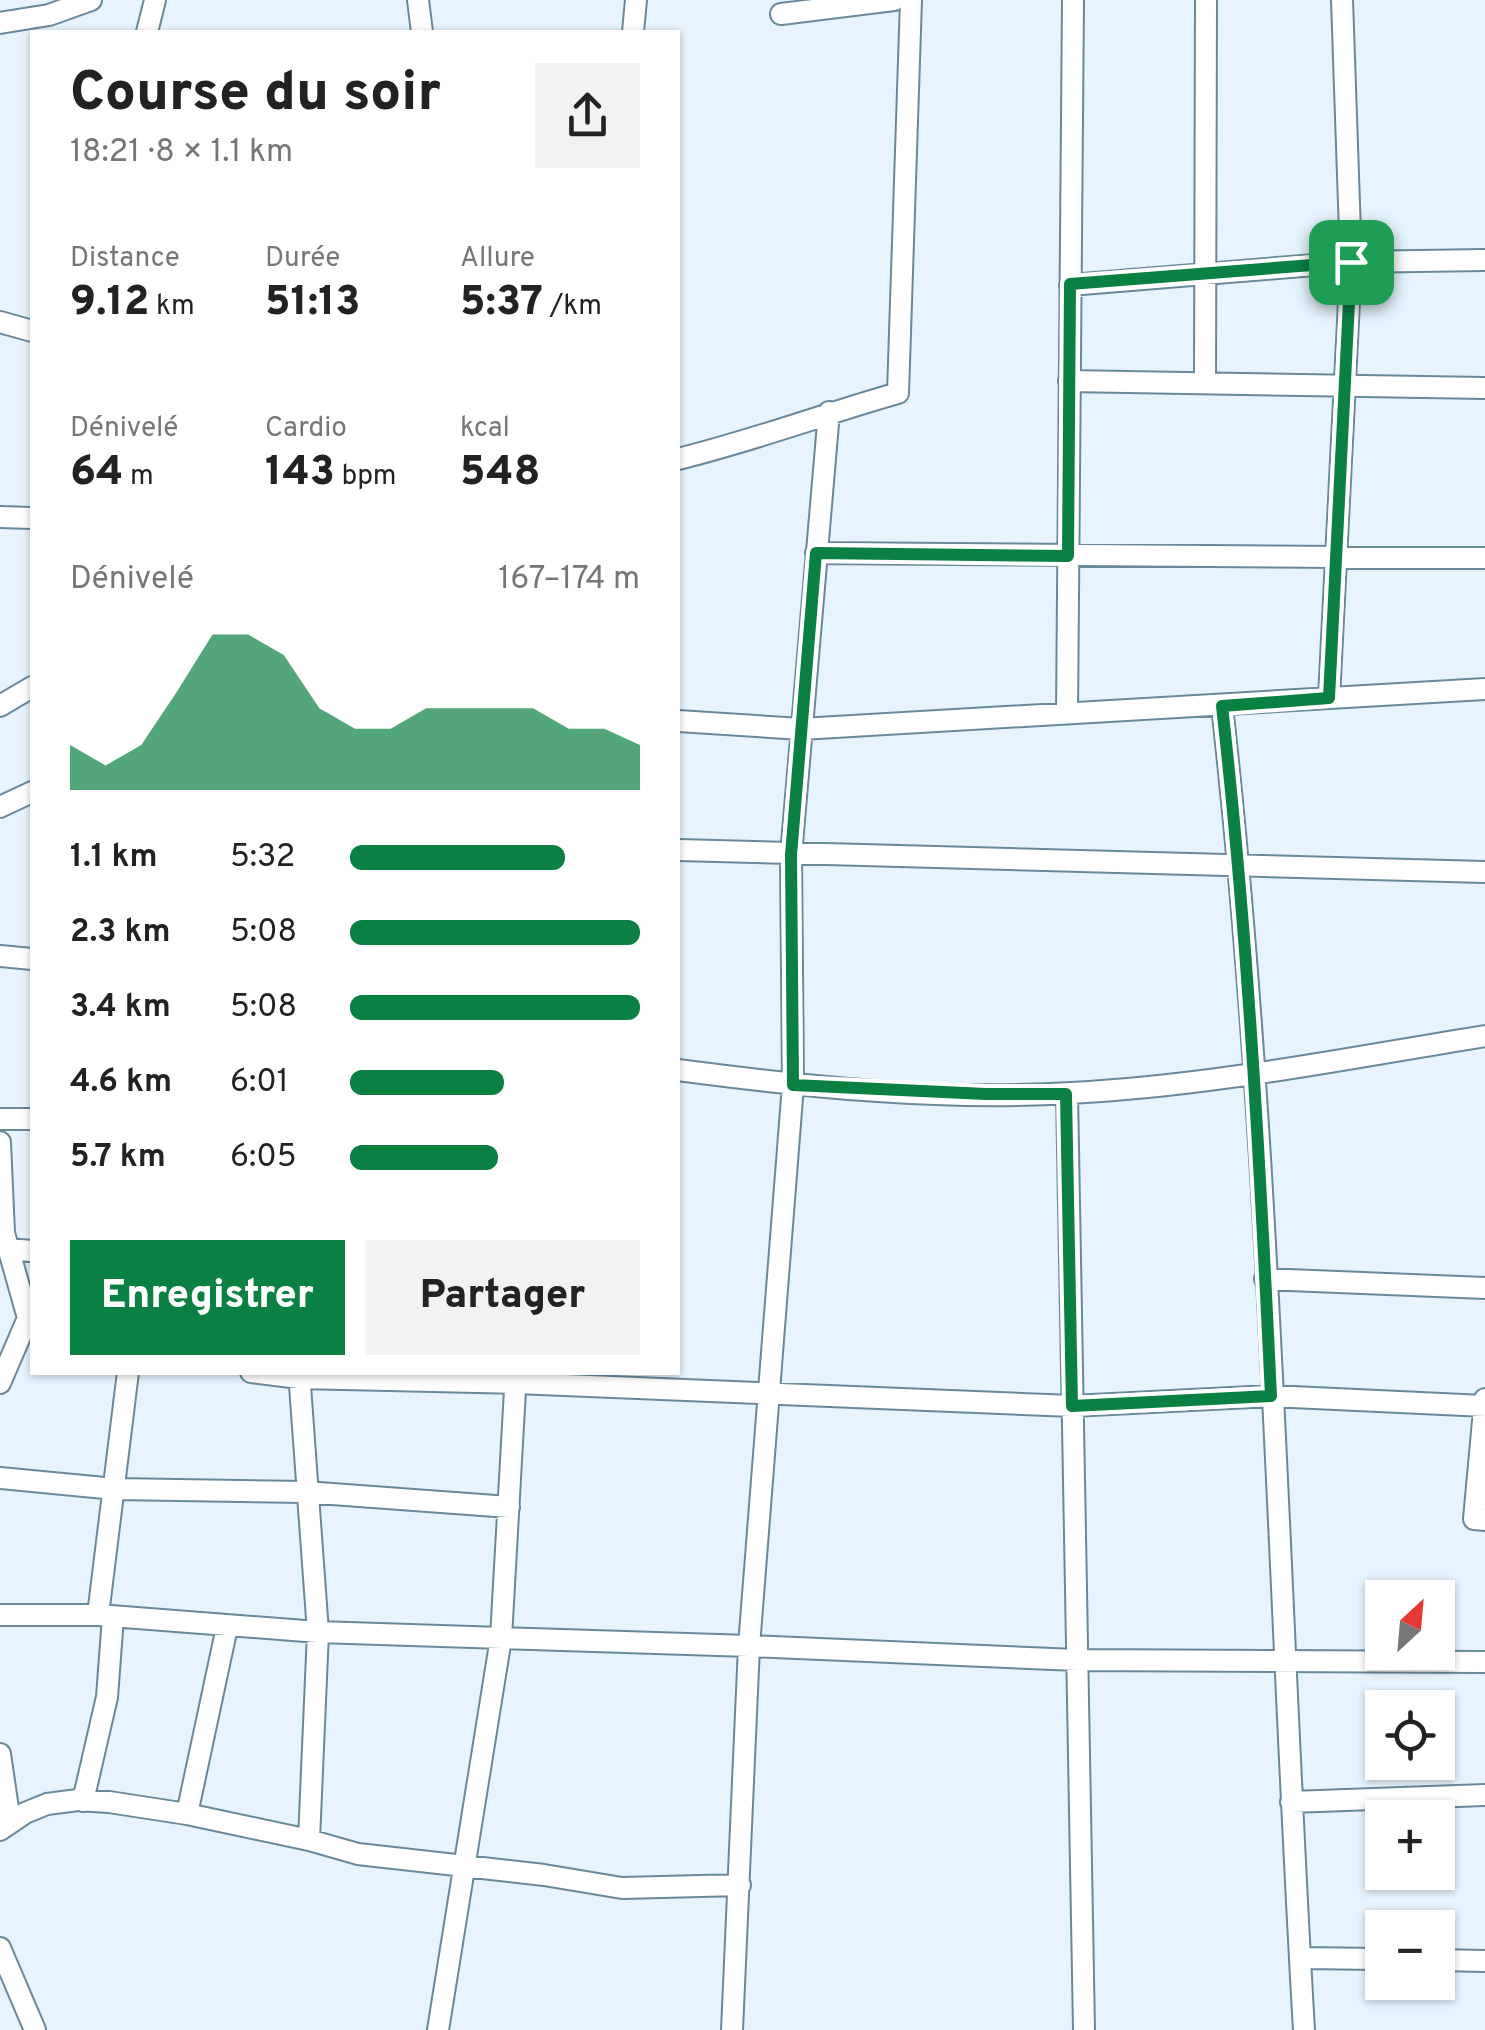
<!DOCTYPE html>
<html lang="fr">
<meta charset="utf-8">
<style>
body{margin:0;font-family:Overpass,sans-serif;background:#f2f2f2;color:#222;height:100vh;display:flex;flex-direction:column;font-size:38px;white-space:nowrap}
*{box-sizing:border-box;margin:0}
p{font-size:32px;color:#767676}
.icon{flex:none;width:55px;height:55px;fill:none;stroke:currentColor;stroke-width:2;stroke-linecap:round;stroke-linejoin:round}
.map{position:relative;flex:1;overflow:hidden}
.sheet{position:absolute;left:30px;top:30px;width:650px;height:1345px;display:flex;flex-direction:column;background:#fff;border-radius:0px;box-shadow:0 2px 8px #0004}
.sheet>*{flex:none}
.needle{width:65px;rotate:26deg}
.controls{position:absolute;left:1365px;top:1580px;display:grid;gap:20px}
.controls a{display:grid;place-items:center;width:90px;height:90px;border-radius:0px;background:#fff;box-shadow:0 2px 8px #0004;font-size:50px}
.pin{position:absolute;display:grid;place-items:center;width:85px;height:85px;color:#fff;margin:-42px;border-radius:20px;box-shadow:0 5px 15px #0006}
.round{display:grid;place-items:center;flex:none;width:105px;height:105px;border-radius:0px;background:#f2f2f2}
.overview{display:flex;align-items:center;justify-content:space-between;height:170px;padding:0 40px}
h1{font-size:55px;font-weight:800;line-height:75px}
.figures{display:grid;grid-template-columns:repeat(3,1fr);gap:15px;height:170px;padding:10px 40px}
.figures div{display:grid;align-content:center}
.figures b{font-size:42px;font-weight:800}
.figures small{font-size:28px;font-weight:400}
.figures p{font-size:28px}
.chart{height:280px;padding:20px 40px}
.chart p{display:flex;justify-content:space-between}
.chart svg{width:100%;height:180px;margin-top:10px;fill:#0b8043;opacity:.7}
.action{display:flex;gap:20px;margin-top:auto;padding:20px 40px}
.action a{flex:1;height:115px;border-radius:0px;background:#0b8043;color:#fff;font-size:40px;font-weight:800;line-height:115px;text-align:center}
.action a+a{background:#f2f2f2;color:#222}
ul{padding:0 40px;list-style:none;font-size:32px}
li{display:grid;grid-template-columns:160px 120px 1fr;align-items:center;height:75px}
li i{height:25px;border-radius:12px;background:#0b8043}
.map>svg:first-child{display:block}
</style>
<div class="map">
<svg width="1485" height="2030" viewBox="0 0 1485 2030">
<rect width="100%" height="100%" fill="#e7f4fd"/>
<g fill="none" stroke-linecap="round" stroke-linejoin="round">
<defs>
<path id="street" d="M418,0l4,32
M781,14l113,-14
M0,23l49,-8 42,-15
M147,32l8,-32
M633,32l3,-32
M1070,285l281,-23 134,-2
M0,322l32,9
M1069,381l416,7
M1205,383l1,-383
M678,459c74,-18 146,-45 220,-66l13,-393
M0,517l32,1
M816,553l669,5
M1329,698l22,-436 -9,-262
M0,706l32,-19
M1222,706c49,439 56,883 82,1324
M1067,714l6,-714
M678,721l123,8 684,-40
M0,807l32,-15
M678,850l807,22
M0,956l32,3
M678,1070c129,17 263,31 393,23 139,-7 277,-35 414,-57
M1067,1094l17,936
M0,1119h32
M0,1142l4,91 24,85 -28,65
M8,1249l24,2
M1265,1279l220,9
M251,1372l48,6 217,5 556,23 199,-10 214,10
M299,1372l19,260 -9,208
M1485,1399l-11,120 11,1
M0,1478l115,11 190,3 204,15
M0,1615h98l220,17 431,14 328,14 408,2
M98,1615l30,-243
M0,1754l10,68
M83,1801l24,-104 6,-80
M1291,1802l194,-7
M187,1814l40,-187
M0,1830l25,-17 22,-9 31,-4 31,2 78,12 122,26 49,14 186,21 78,13 118,-3
M0,1948l35,82
M1300,1958l82,1
M1438,1960l47,1
M438,2030l63,-392 15,-266
M732,2030l17,-384 44,-561 -2,-230 38,-443"/>
</defs>
<!-- street casing -->
<use href="#street" stroke="#69899b" stroke-width="24"/>
<!-- street -->
<use href="#street" stroke="#fff" stroke-width="20"/>
</g>
<g fill="none" stroke-linecap="round" stroke-linejoin="round">
<defs>
<path id="route" d="M1351,262l-22,436 -107,8c26,230 38,459 49,690l-199,10 -6,-312h-80l-193,-9 -2,-230 25,-302 252,3 2,-272z"/>
</defs>
<!-- route casing -->
<use href="#route" stroke="#fff" stroke-width="20"/>
<!-- route -->
<use href="#route" stroke="#0b8043" stroke-width="12"/>
</g>
</svg>
<div class="controls">
<a><svg class="needle" viewBox="-14 -14 28 28"><path d="M0-13l5 13h-10z" fill="#e53935"/><path d="M0 13l5-13h-10z" fill="#767676"/></svg></a>
<a><svg class="icon" aria-label="locate" viewBox="0 0 24 24"><circle cx="12" cy="12" r="6"/><path d="M12 2v4M12 18v4M2 12h4M18 12h4"/></svg></a>
<a>+</a>
<a>−</a>
</div>
<div class="pin" style="left:1351px;top:262px;background:#1e9e55"><svg class="icon" aria-label="arrive" viewBox="0 0 24 24"><path d="M6 21V4h12l-3 4 3 4H6"/></svg></div>
<section class="sheet">
<div class="overview"><div><h1>Course du soir</h1><p>18:21 · 8 × 1.1 km</p></div><a class="round"><svg class="icon" aria-label="share" viewBox="0 0 24 24"><path d="M12 15V3M7 8l5-5 5 5M5 13v7h14v-7"/></svg></a></div>
<div class="figures">
<div><p>Distance</p><b>9.12<small> km</small></b></div>
<div><p>Durée</p><b>51:13</b></div>
<div><p>Allure</p><b>5:37<small> /km</small></b></div>
</div>
<div class="figures">
<div><p>Dénivelé</p><b>64<small> m</small></b></div>
<div><p>Cardio</p><b>143<small> bpm</small></b></div>
<div><p>kcal</p><b>548</b></div>
</div>
<div class="chart"><p><span>Dénivelé</span>167–174 m</p>
<svg viewBox="0 0 160 44" preserveAspectRatio="none"><path d="M0 44V33L10 38L20 33L30 20L40 6L50 6L60 11L70 24L80 29L90 29L100 24L110 24L120 24L130 24L140 29L150 29L160 33V44z"/></svg>
</div>
<ul>
<li><b>1.1 km</b>5:32<i style="width:74%"></i></li>
<li><b>2.3 km</b>5:08<i style="width:100%"></i></li>
<li><b>3.4 km</b>5:08<i style="width:100%"></i></li>
<li><b>4.6 km</b>6:01<i style="width:53%"></i></li>
<li><b>5.7 km</b>6:05<i style="width:51%"></i></li>
</ul>
<div class="action"><a>Enregistrer</a><a>Partager</a></div>
</section>
</div>
